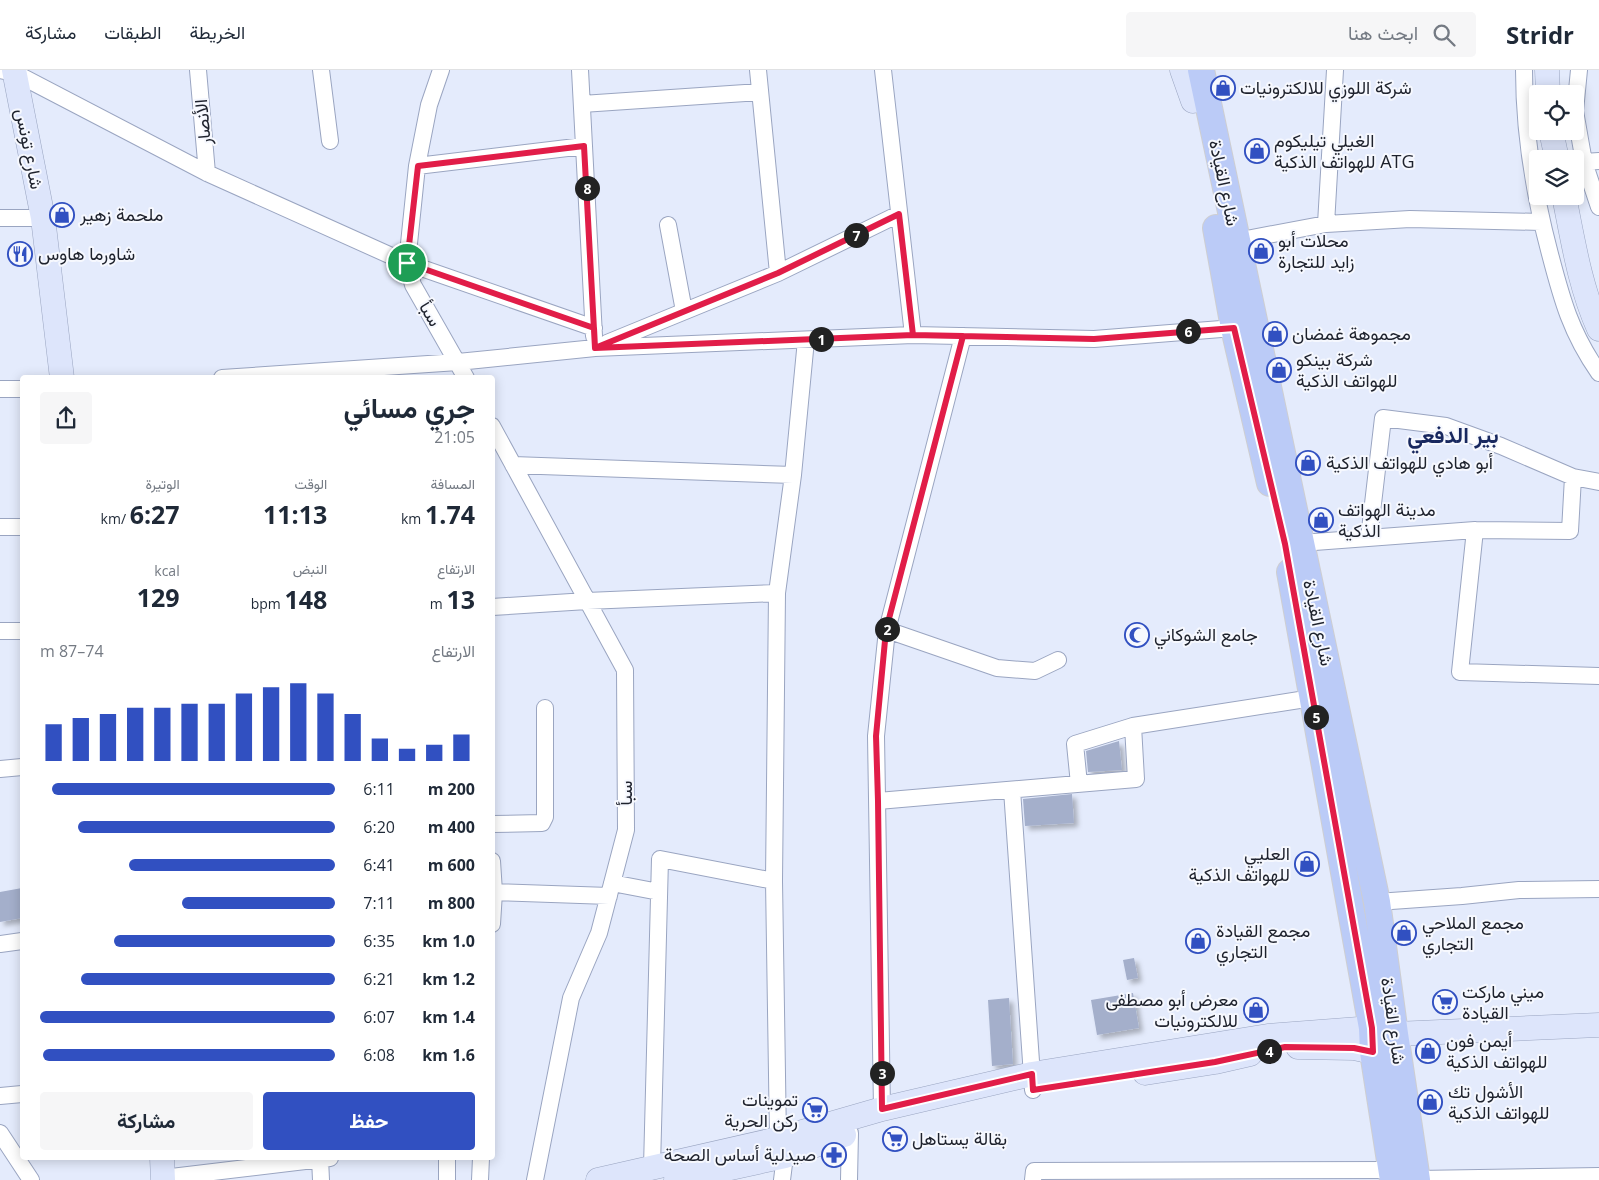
<!DOCTYPE html>
<html lang="ar">
<meta charset="utf-8">
<style>
body{margin:0;font-family:"Open Sans",Vazirmatn,sans-serif;background:#f6f6f7;color:#1f2937;direction:rtl;height:100vh;display:flex;flex-direction:column;font-size:19px;white-space:nowrap}
*{box-sizing:border-box;margin:0}
p{font-size:16px;color:#747a83}
.icon{flex:none;width:28px;height:28px;fill:none;stroke:currentColor;stroke-width:2;stroke-linecap:round;stroke-linejoin:round}
.map{position:relative;flex:1;overflow:hidden;direction:ltr}
.sheet{position:absolute;left:20px;top:305px;width:475px;height:785px;display:flex;flex-direction:column;background:#fff;border-radius:5px;box-shadow:0 2px 12px #0003;direction:rtl}
.sheet>*{flex:none}
.controls{position:absolute;left:1529px;top:15px;display:grid;gap:10px}
.controls a{display:grid;place-items:center;width:55px;height:55px;border-radius:5px;background:#fff;box-shadow:0 2px 12px #0003;font-size:25px}
.pin{position:absolute;display:grid;place-items:center;width:42px;height:42px;color:#fff;margin:-21px;border:2px solid #fff;border-radius:50%;box-shadow:0 1px 5px #0007}
.km{position:absolute;width:25px;height:25px;margin:-12px;border-radius:50%;background:#222;color:#fff;font-size:14px;line-height:25px;text-align:center}
.round{display:grid;place-items:center;flex:none;width:52px;height:52px;border-radius:5px;background:#f6f6f7}
.headline{display:flex;align-items:center;justify-content:space-between;height:85px;padding:0 20px}
h1{font-size:28px;font-weight:700;line-height:38px}
.stats{display:grid;grid-template-columns:repeat(3,1fr);gap:8px;height:85px;padding:5px 20px}
.stats div{display:grid;align-content:center}
.stats b{font-size:25px;font-weight:700}
.stats small{font-size:14px;font-weight:400}
.stats p{font-size:14px}
.chart{height:140px;padding:10px 20px}
.chart p{display:flex;justify-content:space-between}
.chart svg{width:100%;height:90px;margin-top:5px;stroke:#3150c1;stroke-width:6}
.primary-button{display:flex;gap:10px;margin-top:auto;padding:10px 20px}
.primary-button a{flex:1;height:58px;border-radius:5px;background:#3150c1;color:#fff;font-size:20px;font-weight:700;line-height:58px;text-align:center}
.primary-button a+a{background:#f6f6f7;color:#1f2937}
ul{padding:0 20px;list-style:none;font-size:16px}
li{display:grid;grid-template-columns:80px 60px 1fr;align-items:center;height:38px}
li i{height:12px;border-radius:6px;background:#3150c1}
header{display:flex;align-items:center;gap:30px;box-sizing:border-box;height:70px;padding:0 25px;background:#fff;border-bottom:1px solid #e0e1e3}
header strong{font-size:24px}
nav{display:flex;gap:28px;margin-inline-start:auto;font-size:18px}
.search{width:350px;height:45px;background:#f6f6f7;display:flex;align-items:center;gap:12px;box-sizing:border-box;padding:0 18px;border-radius:5px;color:#747a83;font-size:19px}
.map>svg:first-child{display:block}
</style>
<header>
<strong>Stridr</strong>
<div class="search"><svg class="icon" aria-label="search" viewBox="0 0 24 24"><circle cx="10" cy="10" r="6"/><path d="M15 15l6 6"/></svg>ابحث هنا</div>
<nav><a>الخريطة</a><a>الطبقات</a><a>مشاركة</a></nav>
</header>
<div class="map">
<svg width="1599" height="1110" viewBox="0 0 1599 1110">
<defs>
<filter id="shadow"><feDropShadow dx="4" dy="4" stdDeviation="2.5" flood-color="#0004"/></filter>
</defs>
<rect width="100%" height="100%" fill="#e4ebfc"/>
<!-- building -->
<path fill="#a4afcb" filter="url(#shadow)" d="M1119,671l3,29 -34,2 -2,-21z
M1072,724l2,29 -49,3 -2,-27z
M22,818v30l-22,4v-30z
M1134,888l4,20 -11,2 -4,-20z
M1133,923l6,35 -42,7 -6,-35z
M1009,928l4,66 -21,2 -4,-66z"/>
<g fill="none" stroke-linecap="round" stroke-linejoin="round">
<defs>
<path id="street" d="M0,0l15,3 192,100 200,90 187,65
M198,0l9,103
M321,0l9,71
M441,0l-12,35 -12,61 -10,97 6,22 53,93
M580,0l14,266
M758,0l20,203
M883,0l30,265
M1524,0c0,62 10,124 26,184 12,46 21,79 49,119
M1579,0l-4,41 9,51 15,45
M582,34l178,-12
M1584,92l15,-1
M417,96l167,-20
M0,148h43
M1326,154l9,-154
M668,155l16,86
M1236,171l90,-17 84,-5 131,3
M607,273l171,-70 121,-59
M222,308l236,-16 137,-14 318,-13 181,4 140,-11
M0,319h22
M492,356l133,244 1,160 -27,103 -28,65 -36,182
M513,395l280,10
M0,457h22
M1475,460l-15,142 139,4
M1369,468l14,-120 63,8 55,20 72,31 26,5
M1301,473l174,-13 95,1 3,-54
M492,537l95,-6 190,-8
M887,560l110,38 38,3 23,-11
M0,561h22
M0,699l22,-2
M1079,714l-4,-40 58,-18 179,-28
M1012,720l21,300
M878,731l258,-22 -3,-53
M492,754l50,-1 3,-6v-109
M492,791l2,31 -2,32
M612,813l47,9
M492,822l117,4
M1377,832l85,-6 57,-6 80,-1
M0,874l22,-3
M0,1026l22,-2
M882,1039l-6,-373 11,-106 76,-294
M0,1063l31,47
M778,1069l-4,-258 3,-288 16,-118 13,-135
M320,1088l1,22
M447,1088v22
M652,1097l8,-308 114,22
M163,1108l167,-20
M1417,1109l182,-3
M480,1110l1,-22
M782,1110l3,-24
M849,1110l1,-47
M1033,1110l1,-9 358,-1"/>
<path id="secondary" d="M14,0l29,148 19,160
M1182,0l11,31
M1547,0l1,24
M1551,61l6,28
M1564,126c9,45 16,91 35,133
M1395,964l204,-9
M1298,977l56,1 19,4
M1145,1003l70,-11 35,-8
M162,1088l1,22
M598,1110l180,-41 104,-30 150,-35 236,-38 104,-8
M676,1110l109,-24 59,-21"/>
<path id="primary" d="M1201,0l176,832 18,132 22,146
M1216,158l18,100 36,155
M1290,502l82,456 1,24 20,128"/>
</defs>
<!-- street casing -->
<use href="#street" stroke="#9aa5c1" stroke-width="18"/>
<!-- secondary casing -->
<use href="#secondary" stroke="#9aa5c1" stroke-width="25"/>
<!-- primary casing -->
<use href="#primary" stroke="#ceced1" stroke-width="28"/>
<!-- street -->
<use href="#street" stroke="#fff" stroke-width="16"/>
<!-- secondary -->
<use href="#secondary" stroke="#dde5fb" stroke-width="24"/>
<!-- primary -->
<use href="#primary" stroke="#bbcbf7" stroke-width="26"/>
</g>
<g fill="none" stroke-linecap="round" stroke-linejoin="round">
<defs>
<path id="route" d="M407,193l187,65 1,20 318,-13 50,1 -77,294 -10,106 2,65 4,308 150,-35 1,16 182,-28 70,-15 69,1 19,4 -1,-24 -87,-484 -51,-216 -140,11 -181,-4 -14,-121 -121,59 -183,75 -11,-202 -166,20 -11,97"/>
</defs>
<!-- route casing -->
<use href="#route" stroke="#fff" stroke-width="10"/>
<!-- route -->
<use href="#route" stroke="#e11d48" stroke-width="6"/>
</g>
<!-- icons -->
<defs>
<symbol id="shop-ring" viewBox="-11 -11 22 22"><circle r="9.5" fill="#f6f8fe" stroke="#3150c1" stroke-width="1.5"/><path d="M-5-2.5h2.3a2.7 3.5 0 0 1 5.4 0H5L5.5 6h-11ZM-1.5-2.5h3a1.5 2.3 0 0 0-3 0Z" fill="#3150c1"/></symbol>
<symbol id="restaurant-ring" viewBox="-11 -11 22 22"><circle r="9.5" fill="#f6f8fe" stroke="#3150c1" stroke-width="1.5"/><path d="M-5-6h1v4h1v-4h1v4h1v-4h1v5L-1.5 .5V6h-2V.5L-5-1ZM5-6V6H3V1.5H1.5Q1.5-4 5-6Z" fill="#3150c1"/></symbol>
<symbol id="mosque-ring" viewBox="-11 -11 22 22"><circle r="9.5" fill="#f6f8fe" stroke="#3150c1" stroke-width="1.5"/><path d="M3.5-4.9A6 6 0 1 0 3.5 4.9A5 5 0 1 1 3.5-4.9Z" fill="#3150c1"/></symbol>
<symbol id="supermarket-ring" viewBox="-11 -11 22 22"><circle r="9.5" fill="#f6f8fe" stroke="#3150c1" stroke-width="1.5"/><path d="M-6-5.5h2.5l.6 2H6L4.5 2H-2.5L-4.4-4H-6ZM-1.5 3.2a1.3 1.3 0 1 0 .1 0ZM3 3.2a1.3 1.3 0 1 0 .1 0Z" fill="#3150c1"/></symbol>
<symbol id="pharmacy-ring" viewBox="-11 -11 22 22"><circle r="9.5" fill="#f6f8fe" stroke="#3150c1" stroke-width="1.5"/><path d="M-2-6h4v4h4v4h-4v4h-4v-4h-4v-4h4Z" fill="#3150c1"/></symbol>
</defs>
<g fill-rule="evenodd">
<use href="#shop-ring" x="1209" y="4" width="28" height="28"/>
<use href="#shop-ring" x="1243" y="67" width="28" height="28"/>
<use href="#shop-ring" x="48" y="131" width="28" height="28"/>
<use href="#shop-ring" x="1247" y="167" width="28" height="28"/>
<use href="#restaurant-ring" x="6" y="170" width="28" height="28"/>
<use href="#shop-ring" x="1261" y="250" width="28" height="28"/>
<use href="#shop-ring" x="1265" y="286" width="28" height="28"/>
<use href="#shop-ring" x="1294" y="379" width="28" height="28"/>
<use href="#shop-ring" x="1307" y="436" width="28" height="28"/>
<use href="#mosque-ring" x="1123" y="551" width="28" height="28"/>
<use href="#shop-ring" x="1293" y="780" width="28" height="28"/>
<use href="#shop-ring" x="1390" y="849" width="28" height="28"/>
<use href="#shop-ring" x="1184" y="857" width="28" height="28"/>
<use href="#supermarket-ring" x="1431" y="918" width="28" height="28"/>
<use href="#shop-ring" x="1242" y="926" width="28" height="28"/>
<use href="#shop-ring" x="1414" y="967" width="28" height="28"/>
<use href="#shop-ring" x="1416" y="1018" width="28" height="28"/>
<use href="#supermarket-ring" x="801" y="1026" width="28" height="28"/>
<use href="#supermarket-ring" x="881" y="1055" width="28" height="28"/>
<use href="#pharmacy-ring" x="820" y="1071" width="28" height="28"/>
</g>
<g text-anchor="middle" stroke-width="4" stroke-linejoin="round" paint-order="stroke">
<!-- poi labels -->
<g font-size="18" fill="#1e222d" stroke="#f6f8fe" text-anchor="start">
<text x="1240" y="24">شركة اللوزي للالكترونيات</text>
<text x="1274" y="77">الغيلي تيليكوم<tspan x="1274" dy="21">للهواتف الذكية ATG</tspan></text>
<text x="80" y="151">ملحمة زهير</text>
<text x="1278" y="177">محلات أبو<tspan x="1278" dy="21">زايد للتجارة</tspan></text>
<text x="38" y="190">شاورما هاوس</text>
<text x="1292" y="270">مجموهة غمضان</text>
<text x="1296" y="296">شركة بينكو<tspan x="1296" dy="21">للهواتف الذكية</tspan></text>
<text x="1326" y="399">أبو هادي للهواتف الذكية</text>
<text x="1338" y="446">مدينة الهواتف<tspan x="1338" dy="21">الذكية</tspan></text>
<text x="1154" y="571">جامع الشوكاني</text>
<text x="1290" y="790" text-anchor="end">العليي<tspan x="1290" dy="21">للهواتف الذكية</tspan></text>
<text x="1422" y="859">مجمع الملاحي<tspan x="1422" dy="21">التجاري</tspan></text>
<text x="1216" y="867">مجمع القيادة<tspan x="1216" dy="21">التجاري</tspan></text>
<text x="1462" y="928">ميني ماركت<tspan x="1462" dy="21">القيادة</tspan></text>
<text x="1238" y="936" text-anchor="end">معرض أبو مصطفى<tspan x="1238" dy="21">للالكترونيات</tspan></text>
<text x="1446" y="977">أيمن فون<tspan x="1446" dy="21">للهواتف الذكية</tspan></text>
<text x="1448" y="1028">الأشول تك<tspan x="1448" dy="21">للهواتف الذكية</tspan></text>
<text x="798" y="1036" text-anchor="end">تموينات<tspan x="798" dy="21">ركن الحرية</tspan></text>
<text x="912" y="1075">بقالة يستاهل</text>
<text x="816" y="1091" text-anchor="end">صيدلية أساس الصحة</text>
</g>
<!-- street labels -->
<g font-size="18" fill="#1e222d" stroke="#f6f8fe">
<text transform="translate(203 52) rotate(-95)" y="6">الأنصار</text>
<text transform="translate(29 79) rotate(79)" y="6">شارع تونس</text>
<text transform="translate(1224 113) rotate(78)" y="6">شارع القيادة</text>
<text transform="translate(430 244) rotate(59)" y="6">سبأ</text>
<text transform="translate(1318 553) rotate(78)" y="6">شارع القيادة</text>
<text transform="translate(626 723) rotate(-90)" y="6">سبأ</text>
<text transform="translate(1393 951) rotate(82)" y="6">شارع القيادة</text>
</g>
<!-- district labels -->
<g font-size="22" font-weight="bold" fill="#18285f" stroke="#f6f8fe">
<text x="1453" y="373">بير الدفعي</text>
</g>
</g>
</svg>
<div class="controls">
<a><svg class="icon" aria-label="locate" viewBox="0 0 24 24"><circle cx="12" cy="12" r="6"/><path d="M12 2v4M12 18v4M2 12h4M18 12h4"/></svg></a>
<a><svg class="icon" aria-label="layers" viewBox="0 0 24 24"><path d="M12 4l9 5-9 5-9-5zM3 14l9 5 9-5"/></svg></a>
</div>
<div class="pin" style="left:407px;top:193px;background:#1e9e55"><svg class="icon" aria-label="arrive" viewBox="0 0 24 24"><path d="M6 21V4h12l-3 4 3 4H6"/></svg></div>
<b class="km" style="left:821px;top:269px">1</b>
<b class="km" style="left:887px;top:559px">2</b>
<b class="km" style="left:882px;top:1003px">3</b>
<b class="km" style="left:1269px;top:981px">4</b>
<b class="km" style="left:1316px;top:647px">5</b>
<b class="km" style="left:1188px;top:261px">6</b>
<b class="km" style="left:856px;top:165px">7</b>
<b class="km" style="left:587px;top:118px">8</b>
<section class="sheet">
<div class="headline"><div><h1>جري مسائي</h1><p>21:05</p></div><a class="round"><svg class="icon" aria-label="share" viewBox="0 0 24 24"><path d="M12 15V3M7 8l5-5 5 5M5 13v7h14v-7"/></svg></a></div>
<div class="stats">
<div><p>المسافة</p><b>1.74<small> km</small></b></div>
<div><p>الوقت</p><b>11:13</b></div>
<div><p>الوتيرة</p><b>6:27<small> /km</small></b></div>
</div>
<div class="stats">
<div><p>الارتفاع</p><b>13<small> m</small></b></div>
<div><p>النبض</p><b>148<small> bpm</small></b></div>
<div><p>kcal</p><b>129</b></div>
</div>
<div class="chart"><p><span>الارتفاع</span>74–87 m</p>
<svg viewBox="0 0 160 44" preserveAspectRatio="none"><path d="M5 44V26M15 44V23M25 44V21M35 44V18M45 44V18M55 44V16M65 44V16M75 44V11M85 44V8M95 44V6M105 44V11M115 44V21M125 44V33M135 44V38M145 44V36M155 44V31"/></svg>
</div>
<ul>
<li><b>200 m</b>6:11<i style="width:96%"></i></li>
<li><b>400 m</b>6:20<i style="width:87%"></i></li>
<li><b>600 m</b>6:41<i style="width:70%"></i></li>
<li><b>800 m</b>7:11<i style="width:52%"></i></li>
<li><b>1.0 km</b>6:35<i style="width:75%"></i></li>
<li><b>1.2 km</b>6:21<i style="width:86%"></i></li>
<li><b>1.4 km</b>6:07<i style="width:100%"></i></li>
<li><b>1.6 km</b>6:08<i style="width:99%"></i></li>
</ul>
<div class="primary-button"><a>حفظ</a><a>مشاركة</a></div>
</section>
</div>
